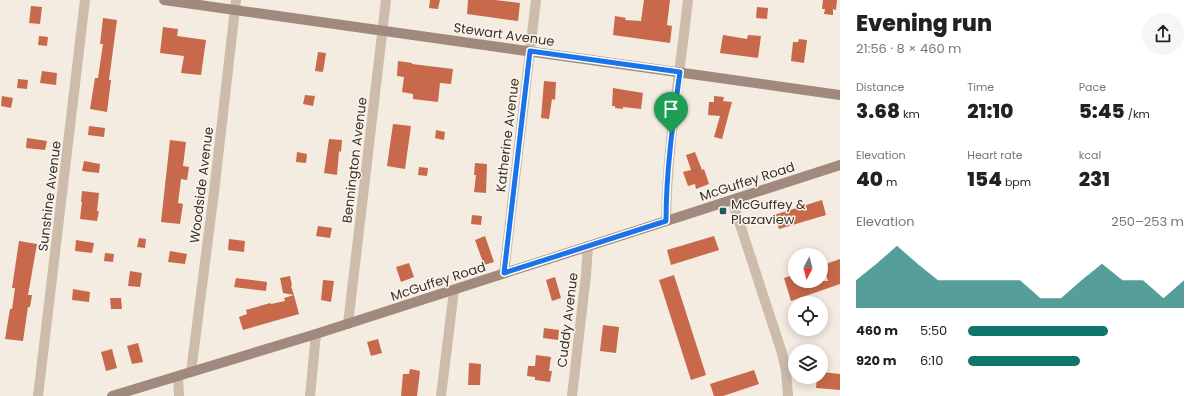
<!DOCTYPE html>
<meta charset="utf-8">
<style>
body{margin:0;font-family:Poppins,sans-serif;background:#f6f6f6;color:#222;height:100vh;display:flex;flex-direction:column;font-size:15px;white-space:nowrap}
*{box-sizing:border-box;margin:0}
p{font-size:13px;color:#767676}
.icon{flex:none;width:22px;height:22px;fill:none;stroke:currentColor;stroke-width:2;stroke-linecap:round;stroke-linejoin:round}
.map{position:relative;flex:1;overflow:hidden}
.panel{display:flex;flex-direction:column;background:#fff;width:360px}
.panel>*{flex:none}
.needle{width:26px;rotate:187deg}
.fabs{position:absolute;left:788px;top:248px;display:grid;gap:8px}
.fabs a{display:grid;place-items:center;width:40px;height:40px;border-radius:50%;background:#fff;box-shadow:0 2px 10px #0003;font-size:20px}
.pin{position:absolute;display:grid;place-items:center;width:34px;height:34px;color:#fff;margin:-41px -17px;border-radius:50% 50% 50% 0;rotate:-45deg;box-shadow:0 0 4px #0007}
.pin .icon{rotate:45deg}
.round{display:grid;place-items:center;flex:none;width:42px;height:42px;border-radius:21px;background:#f6f6f6}
.headline{display:flex;align-items:center;justify-content:space-between;height:68px;padding:0 16px}
h1{font-size:22px;font-weight:800;line-height:30px}
.figures{display:grid;grid-template-columns:repeat(3,1fr);gap:6px;height:68px;padding:4px 16px}
.figures div{display:grid;align-content:center}
.figures b{font-size:20px;font-weight:800}
.figures small{font-size:11px;font-weight:400}
.figures p{font-size:11px}
.chart{height:112px;padding:8px 16px}
.chart p{display:flex;justify-content:space-between}
.chart svg{width:100%;height:72px;margin-top:4px;fill:#0f766e;opacity:.7}
ul{padding:0 16px;list-style:none;font-size:13px}
li{display:grid;grid-template-columns:64px 48px 1fr;align-items:center;height:30px}
li i{height:10px;border-radius:5px;background:#0f766e}
main{display:flex;flex:1;min-height:0}
.map>svg:first-child{display:block}
</style>
<main>
<div class="map">
<svg width="840" height="396" viewBox="0 0 840 396">
<rect width="100%" height="100%" fill="#f4ebe1"/>
<!-- building -->
<path fill="#c8694b" d="M430,0h10l-2,9 -9,-1z
M468,0h27l25,3 -2,18 -51,-7z
M644,0h26l-3,25 5,1 -2,17 -57,-8 2,-19 11,2 -1,2 16,1z
M823,0h14l-1,10 -3,-1v6l-9,-1 1,-5h-3z
M31,6l11,1 -2,17 -11,-1z
M757,7l11,1 -1,11 -11,-1z
M103,18l14,2 -8,60h2l-4,32 -17,-3 5,-31h3l5,-34h-3z
M163,27l15,2 -1,7 29,4 -5,35 -20,-2 3,-17 -24,-3z
M723,35l24,4 1,-4 13,1 -3,22 -38,-5z
M39,36l9,1 -1,9 -9,-1z
M799,39l8,1 -3,23 -13,-2 2,-19h5z
M318,52l8,1 -3,19 -8,-1z
M398,61l14,2v1l41,5 -2,15 -11,-1 -2,19 -25,-3v-5l-11,-2 2,-15 -7,-1z
M42,71l15,2 -1,12 -16,-2z
M18,79l10,1 -1,9 -10,-1z
M544,81l12,1 -1,18 -3,-1 -3,20 -8,-1z
M613,88l30,5 -2,16 -18,-2v2l-8,-1v-2h-3z
M305,95l10,1 -2,10 -10,-2z
M2,96l11,2 -2,10 -10,-2z
M714,96l10,1 -1,4 9,1 -10,37 -8,-2 6,-21 -12,-1 1,-13h5z
M393,124l18,2 -6,43 -18,-3z
M89,126l16,2 -1,9 -16,-2z
M436,130l9,2 -1,8 -9,-2z
M27,138l20,3 -2,9 -19,-2z
M329,139l13,1 -1,12 -2,-1 -2,24 -13,-2z
M170,140l16,2 -3,24 6,1 -2,13 -6,-1 -3,24 5,1 -3,20 -19,-2z
M297,152l10,2 -1,9 -10,-1z
M695,152l7,18 2,-1 5,15 -13,5 -1,-5 -7,2 -5,-14 8,-2 -5,-15z
M84,161l16,3 -1,9 -17,-2z
M475,163l12,1 -1,29 -12,-1 2,-17h-2z
M419,167l9,1 -1,8 -9,-1z
M82,191l17,2 -2,18h2l-2,10 -17,-2 2,-17h-1z
M822,200l4,15 -47,14 -5,-14z
M472,215l10,1 -1,9 -10,-1z
M318,226l14,2 -2,10 -14,-2z
M485,236l9,26 -10,3 -9,-25z
M714,236l5,14 -48,15 -4,-15z
M139,238l7,1 -1,9 -8,-1z
M229,239l16,2 -1,11 -16,-2z
M76,240l18,3 -2,10 -17,-2z
M19,241l18,3 -9,51h4l-2,12h-2l-5,34 -18,-2 5,-30h2l3,-21h-3z
M170,251l17,3 -2,10 -17,-2z
M105,253l9,1 -1,8 -9,-1z
M840,259v25l-49,17 -7,-23 11,-4v7h33l-5,-16z
M409,263l5,14 -13,5 -5,-15z
M130,271l12,2 -2,14 -12,-1z
M674,275l32,100 -15,5 -32,-100z
M290,276l2,9 -1,1 3,9 -11,-2 -3,-15z
M555,277l6,21 -9,3 -6,-21z
M236,278l31,4 -1,9 -32,-4z
M323,280l11,1 -3,21 -10,-2z
M73,289l17,3 -1,10 -17,-2z
M294,295l5,19 -56,16 -4,-13 8,-3 -1,-4 24,-7 1,1 14,-3 -1,-3z
M110,298h11l1,11h-11z
M603,325l16,2 -3,26 -16,-2z
M544,328l15,2 -1,10 -15,-2z
M378,339l4,14 -11,3 -4,-14z
M138,343l5,19 -11,2 -5,-18z
M112,349l5,19 -11,3 -5,-19z
M536,355l15,2 -2,14h3l-2,11 -15,-2v-3l-8,-1 1,-10h7z
M469,363l12,1 -1,21h-12z
M410,369l10,2 -3,25h-16l2,-22h6z
M754,370l5,14 -36,12h-9l-4,-12z
M821,372l19,2v16l-24,-2 1,-11h4z"/>
<g fill="none" stroke-linecap="round" stroke-linejoin="round">
<!-- street -->
<path stroke="#cdbbac" stroke-width="10" d="M732,200l50,153 4,18 2,25
M666,221c1,-74 14,-148 22,-221
M504,273l32,-273
M348,324l38,-324
M191,372l23,-180 22,-192
M178,377l1,19
M38,396l47,-396
M310,396l6,-62
M441,396l13,-106
M572,396l14,-121 2,-29"/>
<!-- secondary -->
<path stroke="#a18a7d" stroke-width="10" d="M164,0l676,95
M112,396l204,-62 524,-169"/>
</g>
<g fill="none" stroke-linecap="round" stroke-linejoin="round">
<defs>
<path id="route" d="M530,51l150,21c-7,50 -14,99 -14,149l-162,52z"/>
</defs>
<!-- route casing -->
<use href="#route" stroke="#fff" stroke-width="8"/>
<!-- route -->
<use href="#route" stroke="#1a73e8" stroke-width="5"/>
</g>
<!-- markers -->
<rect fill="#1f5a5e" stroke="#fbf5ee" stroke-width="1.5" x="719" y="207" width="8" height="8" rx="2"/>
<g text-anchor="middle" stroke-width="3" stroke-linejoin="round" paint-order="stroke">
<!-- street labels -->
<g font-size="13" fill="#3b302b" stroke="#fbf5ee">
<text transform="translate(504 34) rotate(8)" y="5">Stewart Avenue</text>
<text transform="translate(507 135) rotate(-83)" y="5">Katherine Avenue</text>
<text transform="translate(354 160) rotate(-83)" y="5">Bennington Avenue</text>
<text transform="translate(747 181) rotate(-18)" y="5">McGuffey Road</text>
<text transform="translate(201 185) rotate(-83)" y="5">Woodside Avenue</text>
<text transform="translate(49 196) rotate(-83)" y="5">Sunshine Avenue</text>
<text transform="translate(438 281) rotate(-18)" y="5">McGuffey Road</text>
<text transform="translate(567 320) rotate(-83)" y="5">Cuddy Avenue</text>
</g>
<!-- poi labels -->
<g font-size="13" fill="#3b302b" stroke="#fbf5ee" text-anchor="start">
<text x="731" y="209">McGuffey &amp;<tspan x="731" dy="15">Plazaview</tspan></text>
</g>
</g>
</svg>
<div class="fabs">
<a><svg class="needle" viewBox="-14 -14 28 28"><path d="M0-13l5 13h-10z" fill="#e53935"/><path d="M0 13l5-13h-10z" fill="#767676"/></svg></a>
<a><svg class="icon" aria-label="locate" viewBox="0 0 24 24"><circle cx="12" cy="12" r="6"/><path d="M12 2v4M12 18v4M2 12h4M18 12h4"/></svg></a>
<a><svg class="icon" aria-label="layers" viewBox="0 0 24 24"><path d="M12 4l9 5-9 5-9-5zM3 14l9 5 9-5"/></svg></a>
</div>
<div class="pin" style="left:671px;top:133px;background:#1e9e55"><svg class="icon" aria-label="arrive" viewBox="0 0 24 24"><path d="M6 21V4h12l-3 4 3 4H6"/></svg></div>
</div>
<section class="panel">
<div class="headline"><div><h1>Evening run</h1><p>21:56 · 8 × 460 m</p></div><a class="round"><svg class="icon" aria-label="share" viewBox="0 0 24 24"><path d="M12 15V3M7 8l5-5 5 5M5 13v7h14v-7"/></svg></a></div>
<div class="figures">
<div><p>Distance</p><b>3.68<small> km</small></b></div>
<div><p>Time</p><b>21:10</b></div>
<div><p>Pace</p><b>5:45<small> /km</small></b></div>
</div>
<div class="figures">
<div><p>Elevation</p><b>40<small> m</small></b></div>
<div><p>Heart rate</p><b>154<small> bpm</small></b></div>
<div><p>kcal</p><b>231</b></div>
</div>
<div class="chart"><p><span>Elevation</span>250–253 m</p>
<svg viewBox="0 0 160 44" preserveAspectRatio="none"><path d="M0 44V27L10 17L20 6L30 17L40 27L50 27L60 27L70 27L80 27L90 38L100 38L110 27L120 17L130 27L140 27L150 38L160 27V44z"/></svg>
</div>
<ul>
<li><b>460 m</b>5:50<i style="width:65%"></i></li>
<li><b>920 m</b>6:10<i style="width:52%"></i></li>
</ul>
</section>
</main>
